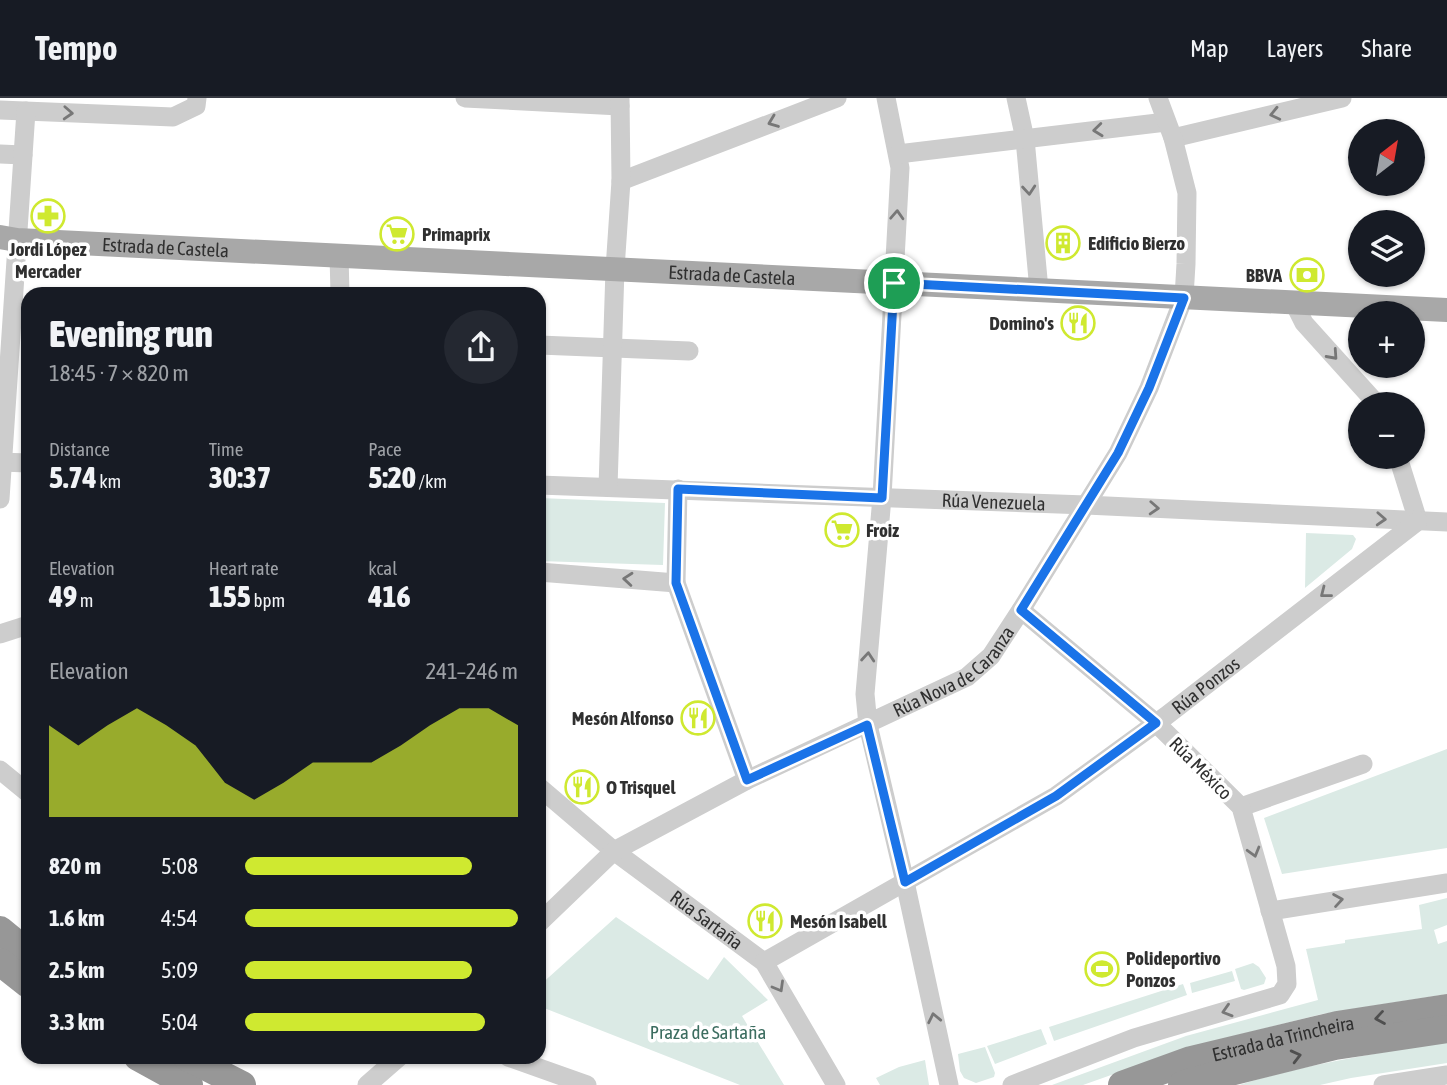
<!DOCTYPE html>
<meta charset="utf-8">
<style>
body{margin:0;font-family:"Asap Condensed",sans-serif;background:#242831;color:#f1f3f6;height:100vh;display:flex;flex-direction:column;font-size:26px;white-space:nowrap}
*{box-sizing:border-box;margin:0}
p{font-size:23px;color:#9ea1a6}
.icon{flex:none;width:38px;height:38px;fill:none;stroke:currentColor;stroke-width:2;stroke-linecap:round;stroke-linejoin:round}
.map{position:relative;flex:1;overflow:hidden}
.sheet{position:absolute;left:21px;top:189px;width:525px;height:777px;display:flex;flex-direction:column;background:#171b24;border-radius:21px;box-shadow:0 2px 5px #0004}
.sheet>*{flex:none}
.needle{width:46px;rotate:31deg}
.tools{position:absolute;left:1348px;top:21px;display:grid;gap:14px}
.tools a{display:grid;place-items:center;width:77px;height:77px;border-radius:50%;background:#171b24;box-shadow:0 2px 5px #0004;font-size:35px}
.pin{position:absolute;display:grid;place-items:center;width:60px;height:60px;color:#fff;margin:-30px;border:4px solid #fff;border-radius:50%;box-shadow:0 2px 7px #0007}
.round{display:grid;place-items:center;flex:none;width:74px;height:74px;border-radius:37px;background:#242831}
.head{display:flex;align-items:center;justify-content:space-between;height:119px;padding:0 28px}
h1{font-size:38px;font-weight:800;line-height:52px}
.metrics{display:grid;grid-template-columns:repeat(3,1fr);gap:10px;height:119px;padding:7px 28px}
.metrics div{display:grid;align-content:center}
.metrics b{font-size:30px;font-weight:800}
.metrics small{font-size:19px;font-weight:400}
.metrics p{font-size:19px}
.chart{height:196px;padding:14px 28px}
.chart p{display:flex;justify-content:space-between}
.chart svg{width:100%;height:126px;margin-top:7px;fill:#cfe930;opacity:.7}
ul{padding:0 28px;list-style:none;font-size:23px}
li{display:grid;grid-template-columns:112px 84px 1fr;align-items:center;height:52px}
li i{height:18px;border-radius:9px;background:#cfe930}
header{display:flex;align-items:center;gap:42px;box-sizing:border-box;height:98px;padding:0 35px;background:#171b24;border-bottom:2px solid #363941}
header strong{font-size:33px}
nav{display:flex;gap:38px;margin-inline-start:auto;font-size:24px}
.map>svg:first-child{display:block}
</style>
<header>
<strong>Tempo</strong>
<nav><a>Map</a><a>Layers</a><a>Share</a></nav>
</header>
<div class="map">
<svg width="1447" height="987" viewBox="0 0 1447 987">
<rect width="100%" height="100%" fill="#fff"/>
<!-- green -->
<path fill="#dbeae5" d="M539,400l126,5 -2,62 -124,-4z
M1306,435l47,2 3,4 -4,10 -47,39z
M1447,651v99l-165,26 -18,-56z
M1447,800v27l-13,5 4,14 9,-3v53l-125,20 -132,33 -107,38h-31l134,-49 132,-36 -12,-51 39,-6v-3l77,-11 -3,-24z
M616,819l92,63 16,-23 44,43 -26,16 42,69h-44l-201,-79v-20z
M1253,865l6,4 7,11 -2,6 -20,6 -3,-1 -6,-20z
M1232,873l3,10 -43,12 -2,-10z
M1183,886l4,11 -133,46 -5,-14z
M1041,931l6,15 -52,20 -8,-18z
M1447,944v21l-96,15 -31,7h-81c68,-21 138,-32 208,-43z
M985,949l10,26 -1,4 -18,6 -12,-5 -4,-7 -2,-17z
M925,962l4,25h-49l-4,-7 23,-11z"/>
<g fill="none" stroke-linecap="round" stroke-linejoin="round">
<!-- minor -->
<g stroke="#cdcdcd" stroke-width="19">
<path d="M465,0l155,8"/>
<path d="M886,0l14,70 -18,329 -17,197 3,31 37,157 44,203"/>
<path d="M1016,0l9,41 14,151"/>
<path d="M0,12l173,7 23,-11 1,-8"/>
<path d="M1173,40l169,-40"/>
<path d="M0,56l23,1"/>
<path d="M898,56l268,-32"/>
<path d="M621,83l216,-83"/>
<path d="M339,157l1,39"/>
<path d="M1294,205l10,20 73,81"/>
<path d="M539,247l150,6"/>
<path d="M1398,359l20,64"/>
<path d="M0,364l28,1"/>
<path id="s1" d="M539,387l547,20 361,17"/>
<path d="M608,389l7,-218 6,-88 -1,-83"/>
<path d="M0,401l26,-388"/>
<path d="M539,474l137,11 2,-94"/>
<path d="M676,485l71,197"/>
<path d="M0,536l28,-9"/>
<path d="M0,672l28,23"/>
<path id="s2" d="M539,689l75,64 150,111 72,123"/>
<path d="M1241,709l122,-43"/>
<path d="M1270,813l177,-28"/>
<path id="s3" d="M539,825l75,-72 133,-71 220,-103 24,-21 30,-46 97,-157 31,-65 35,-91 2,-33 1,-71 -14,-55 -15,-40"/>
<path id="s4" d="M764,864l292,-166 110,-80 252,-195"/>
<path d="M508,959l79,28"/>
<path d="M367,987l32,-28"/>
<path d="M1012,987l122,-47 146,-43 7,-11 -1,-18 -45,-159 -85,-84 -135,-113"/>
<path d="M1383,987l64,-10"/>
</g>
<!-- major -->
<path stroke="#a8a8a8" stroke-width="24" id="s5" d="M0,139l17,3 1430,70"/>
<!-- highway -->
<g stroke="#979797" stroke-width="28">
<path d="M0,832l28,23"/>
<path d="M0,864l28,22"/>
<path d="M138,959l51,28"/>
<path d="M187,959l55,28"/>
<path id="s6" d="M1122,987l69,-25 146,-35 110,-17"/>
<path d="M1182,987l12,-4 141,-35 112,-17"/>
</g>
</g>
<!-- one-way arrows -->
<defs><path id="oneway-chevron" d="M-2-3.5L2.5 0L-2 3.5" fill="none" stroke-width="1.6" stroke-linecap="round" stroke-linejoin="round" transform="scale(1.75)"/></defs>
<g stroke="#777">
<use href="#oneway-chevron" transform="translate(68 15) rotate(3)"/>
<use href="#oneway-chevron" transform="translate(1275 16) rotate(167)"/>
<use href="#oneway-chevron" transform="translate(773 24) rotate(159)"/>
<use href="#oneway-chevron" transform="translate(1098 32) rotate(174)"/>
<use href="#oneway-chevron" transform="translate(1029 92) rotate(85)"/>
<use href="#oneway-chevron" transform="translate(897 117) rotate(-87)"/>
<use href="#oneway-chevron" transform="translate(1333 257) rotate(48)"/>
<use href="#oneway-chevron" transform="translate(1154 410) rotate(3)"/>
<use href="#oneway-chevron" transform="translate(1381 421) rotate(3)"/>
<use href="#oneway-chevron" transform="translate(628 481) rotate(-175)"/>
<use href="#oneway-chevron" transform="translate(1325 495) rotate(142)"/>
<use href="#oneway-chevron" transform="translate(868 559) rotate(-85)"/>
<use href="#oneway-chevron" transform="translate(1254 754) rotate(74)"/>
<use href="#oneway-chevron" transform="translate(1338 802) rotate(-9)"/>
<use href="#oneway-chevron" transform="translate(779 889) rotate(60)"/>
<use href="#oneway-chevron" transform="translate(1227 913) rotate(163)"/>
<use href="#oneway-chevron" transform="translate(934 920) rotate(-102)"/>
</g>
<g stroke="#4f4f4f">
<use href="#oneway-chevron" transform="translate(1380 920) rotate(171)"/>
<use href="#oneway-chevron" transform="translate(1296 958) rotate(-14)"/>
</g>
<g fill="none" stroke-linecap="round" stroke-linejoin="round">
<defs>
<path id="route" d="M894,185l290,15 -35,90 -31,65 -97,157 135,113 -100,73 -151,86 -38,-157 -120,55 -71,-197 2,-94 204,9z"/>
</defs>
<!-- route casing -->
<use href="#route" stroke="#fff" stroke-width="14"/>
<!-- route -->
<use href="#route" stroke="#1a73e8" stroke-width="9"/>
</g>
<!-- icons -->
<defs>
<symbol id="pharmacy-ring" viewBox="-11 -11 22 22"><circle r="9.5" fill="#fff" stroke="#cfe930" stroke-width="1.5"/><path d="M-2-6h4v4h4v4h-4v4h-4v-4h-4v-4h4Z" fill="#cfe930"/></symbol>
<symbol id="supermarket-ring" viewBox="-11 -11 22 22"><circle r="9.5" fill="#fff" stroke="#cfe930" stroke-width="1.5"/><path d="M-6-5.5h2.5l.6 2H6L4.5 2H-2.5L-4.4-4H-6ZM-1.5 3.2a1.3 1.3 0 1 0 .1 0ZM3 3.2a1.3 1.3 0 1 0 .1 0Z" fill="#cfe930"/></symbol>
<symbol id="building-ring" viewBox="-11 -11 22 22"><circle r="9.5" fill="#fff" stroke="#cfe930" stroke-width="1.5"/><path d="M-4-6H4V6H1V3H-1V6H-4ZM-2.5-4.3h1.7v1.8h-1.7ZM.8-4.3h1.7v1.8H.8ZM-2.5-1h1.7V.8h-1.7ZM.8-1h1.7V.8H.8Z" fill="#cfe930"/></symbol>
<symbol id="bank-ring" viewBox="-11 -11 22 22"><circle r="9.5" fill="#fff" stroke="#cfe930" stroke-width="1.5"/><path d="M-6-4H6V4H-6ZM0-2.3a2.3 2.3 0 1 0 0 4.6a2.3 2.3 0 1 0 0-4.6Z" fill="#cfe930"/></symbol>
<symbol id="restaurant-ring" viewBox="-11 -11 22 22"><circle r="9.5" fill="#fff" stroke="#cfe930" stroke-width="1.5"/><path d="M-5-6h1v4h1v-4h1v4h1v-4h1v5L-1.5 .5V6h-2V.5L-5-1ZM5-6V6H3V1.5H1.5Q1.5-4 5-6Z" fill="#cfe930"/></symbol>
<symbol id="stadium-ring" viewBox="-11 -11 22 22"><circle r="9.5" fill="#fff" stroke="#cfe930" stroke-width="1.5"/><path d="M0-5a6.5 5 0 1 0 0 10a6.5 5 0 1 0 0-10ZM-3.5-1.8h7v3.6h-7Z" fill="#cfe930"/></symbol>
</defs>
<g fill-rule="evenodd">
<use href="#pharmacy-ring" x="29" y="99" width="38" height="38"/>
<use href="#supermarket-ring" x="378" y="117" width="38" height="38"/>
<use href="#building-ring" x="1044" y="126" width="38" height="38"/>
<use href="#bank-ring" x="1288" y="158" width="38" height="38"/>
<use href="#restaurant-ring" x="1059" y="206" width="38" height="38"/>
<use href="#supermarket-ring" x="823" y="413" width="38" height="38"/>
<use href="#restaurant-ring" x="679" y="601" width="38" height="38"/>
<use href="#restaurant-ring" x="563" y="670" width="38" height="38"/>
<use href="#restaurant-ring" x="746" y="804" width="38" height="38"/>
<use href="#stadium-ring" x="1083" y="852" width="38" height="38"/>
</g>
<g text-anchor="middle" stroke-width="7" stroke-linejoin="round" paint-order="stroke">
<!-- poi labels -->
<g font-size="19" font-weight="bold" fill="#303030" stroke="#fff" text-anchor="start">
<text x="422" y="143">Primaprix</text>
<text x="1088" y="152">Edificio Bierzo</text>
<text x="48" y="158" text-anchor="middle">Jordi López<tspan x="48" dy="22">Mercader</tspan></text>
<text x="1282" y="184" text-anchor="end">BBVA</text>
<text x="1054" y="232" text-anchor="end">Domino's</text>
<text x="866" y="439">Froiz</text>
<text x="674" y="627" text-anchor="end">Mesón Alfonso</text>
<text x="606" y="696">O Trisquel</text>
<text x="790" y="830">Mesón Isabell</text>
<text x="1126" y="867">Polideportivo<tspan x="1126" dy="22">Ponzos</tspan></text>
</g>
<!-- street labels -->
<g font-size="19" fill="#303030" stroke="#fff">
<text dy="7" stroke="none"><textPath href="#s5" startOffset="166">Estrada de Castela</textPath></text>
<text dy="7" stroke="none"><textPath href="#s5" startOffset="733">Estrada de Castela</textPath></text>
<text dy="7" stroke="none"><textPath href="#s1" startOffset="455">Rúa Venezuela</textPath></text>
<text dy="7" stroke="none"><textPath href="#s3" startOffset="490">Rúa Nova de Caranza</textPath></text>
<text dy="7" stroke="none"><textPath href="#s4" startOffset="522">Rúa Ponzos</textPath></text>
<text transform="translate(1201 670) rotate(45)" y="7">Rúa México</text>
<text dy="7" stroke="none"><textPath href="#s2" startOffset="214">Rúa Sartaña</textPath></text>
<text dy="7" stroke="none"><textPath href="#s6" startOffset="168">Estrada da Trincheira</textPath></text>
</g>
<!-- park labels -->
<g font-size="19" fill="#3c6d60" stroke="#fff">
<text x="708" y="941">Praza de Sartaña</text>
</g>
</g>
</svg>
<div class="tools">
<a><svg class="needle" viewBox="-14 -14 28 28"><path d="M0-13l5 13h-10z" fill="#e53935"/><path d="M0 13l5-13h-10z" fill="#9ea1a6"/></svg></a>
<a><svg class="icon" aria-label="layers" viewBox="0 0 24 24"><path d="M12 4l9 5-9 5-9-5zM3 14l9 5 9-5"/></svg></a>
<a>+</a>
<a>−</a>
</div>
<div class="pin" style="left:894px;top:185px;background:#1e9e55"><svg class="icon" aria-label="arrive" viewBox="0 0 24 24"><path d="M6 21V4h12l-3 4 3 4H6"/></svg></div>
<section class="sheet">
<div class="head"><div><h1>Evening run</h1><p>18:45 · 7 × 820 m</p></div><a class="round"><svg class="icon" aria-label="share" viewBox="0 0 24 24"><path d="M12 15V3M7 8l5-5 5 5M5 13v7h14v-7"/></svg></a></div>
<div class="metrics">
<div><p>Distance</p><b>5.74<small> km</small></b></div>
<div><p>Time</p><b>30:37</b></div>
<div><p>Pace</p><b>5:20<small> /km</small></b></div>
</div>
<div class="metrics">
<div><p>Elevation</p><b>49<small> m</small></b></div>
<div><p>Heart rate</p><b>155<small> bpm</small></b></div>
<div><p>kcal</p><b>416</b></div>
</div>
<div class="chart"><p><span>Elevation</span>241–246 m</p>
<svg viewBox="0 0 160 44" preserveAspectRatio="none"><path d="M0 44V12L10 19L20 12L30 6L40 12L50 19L60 32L70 38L80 32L90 25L100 25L110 25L120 19L130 12L140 6L150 6L160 12V44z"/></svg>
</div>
<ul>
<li><b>820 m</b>5:08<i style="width:83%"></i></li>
<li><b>1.6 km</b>4:54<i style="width:100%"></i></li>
<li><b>2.5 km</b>5:09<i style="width:83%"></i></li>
<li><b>3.3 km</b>5:04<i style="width:88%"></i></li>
</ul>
</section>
</div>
